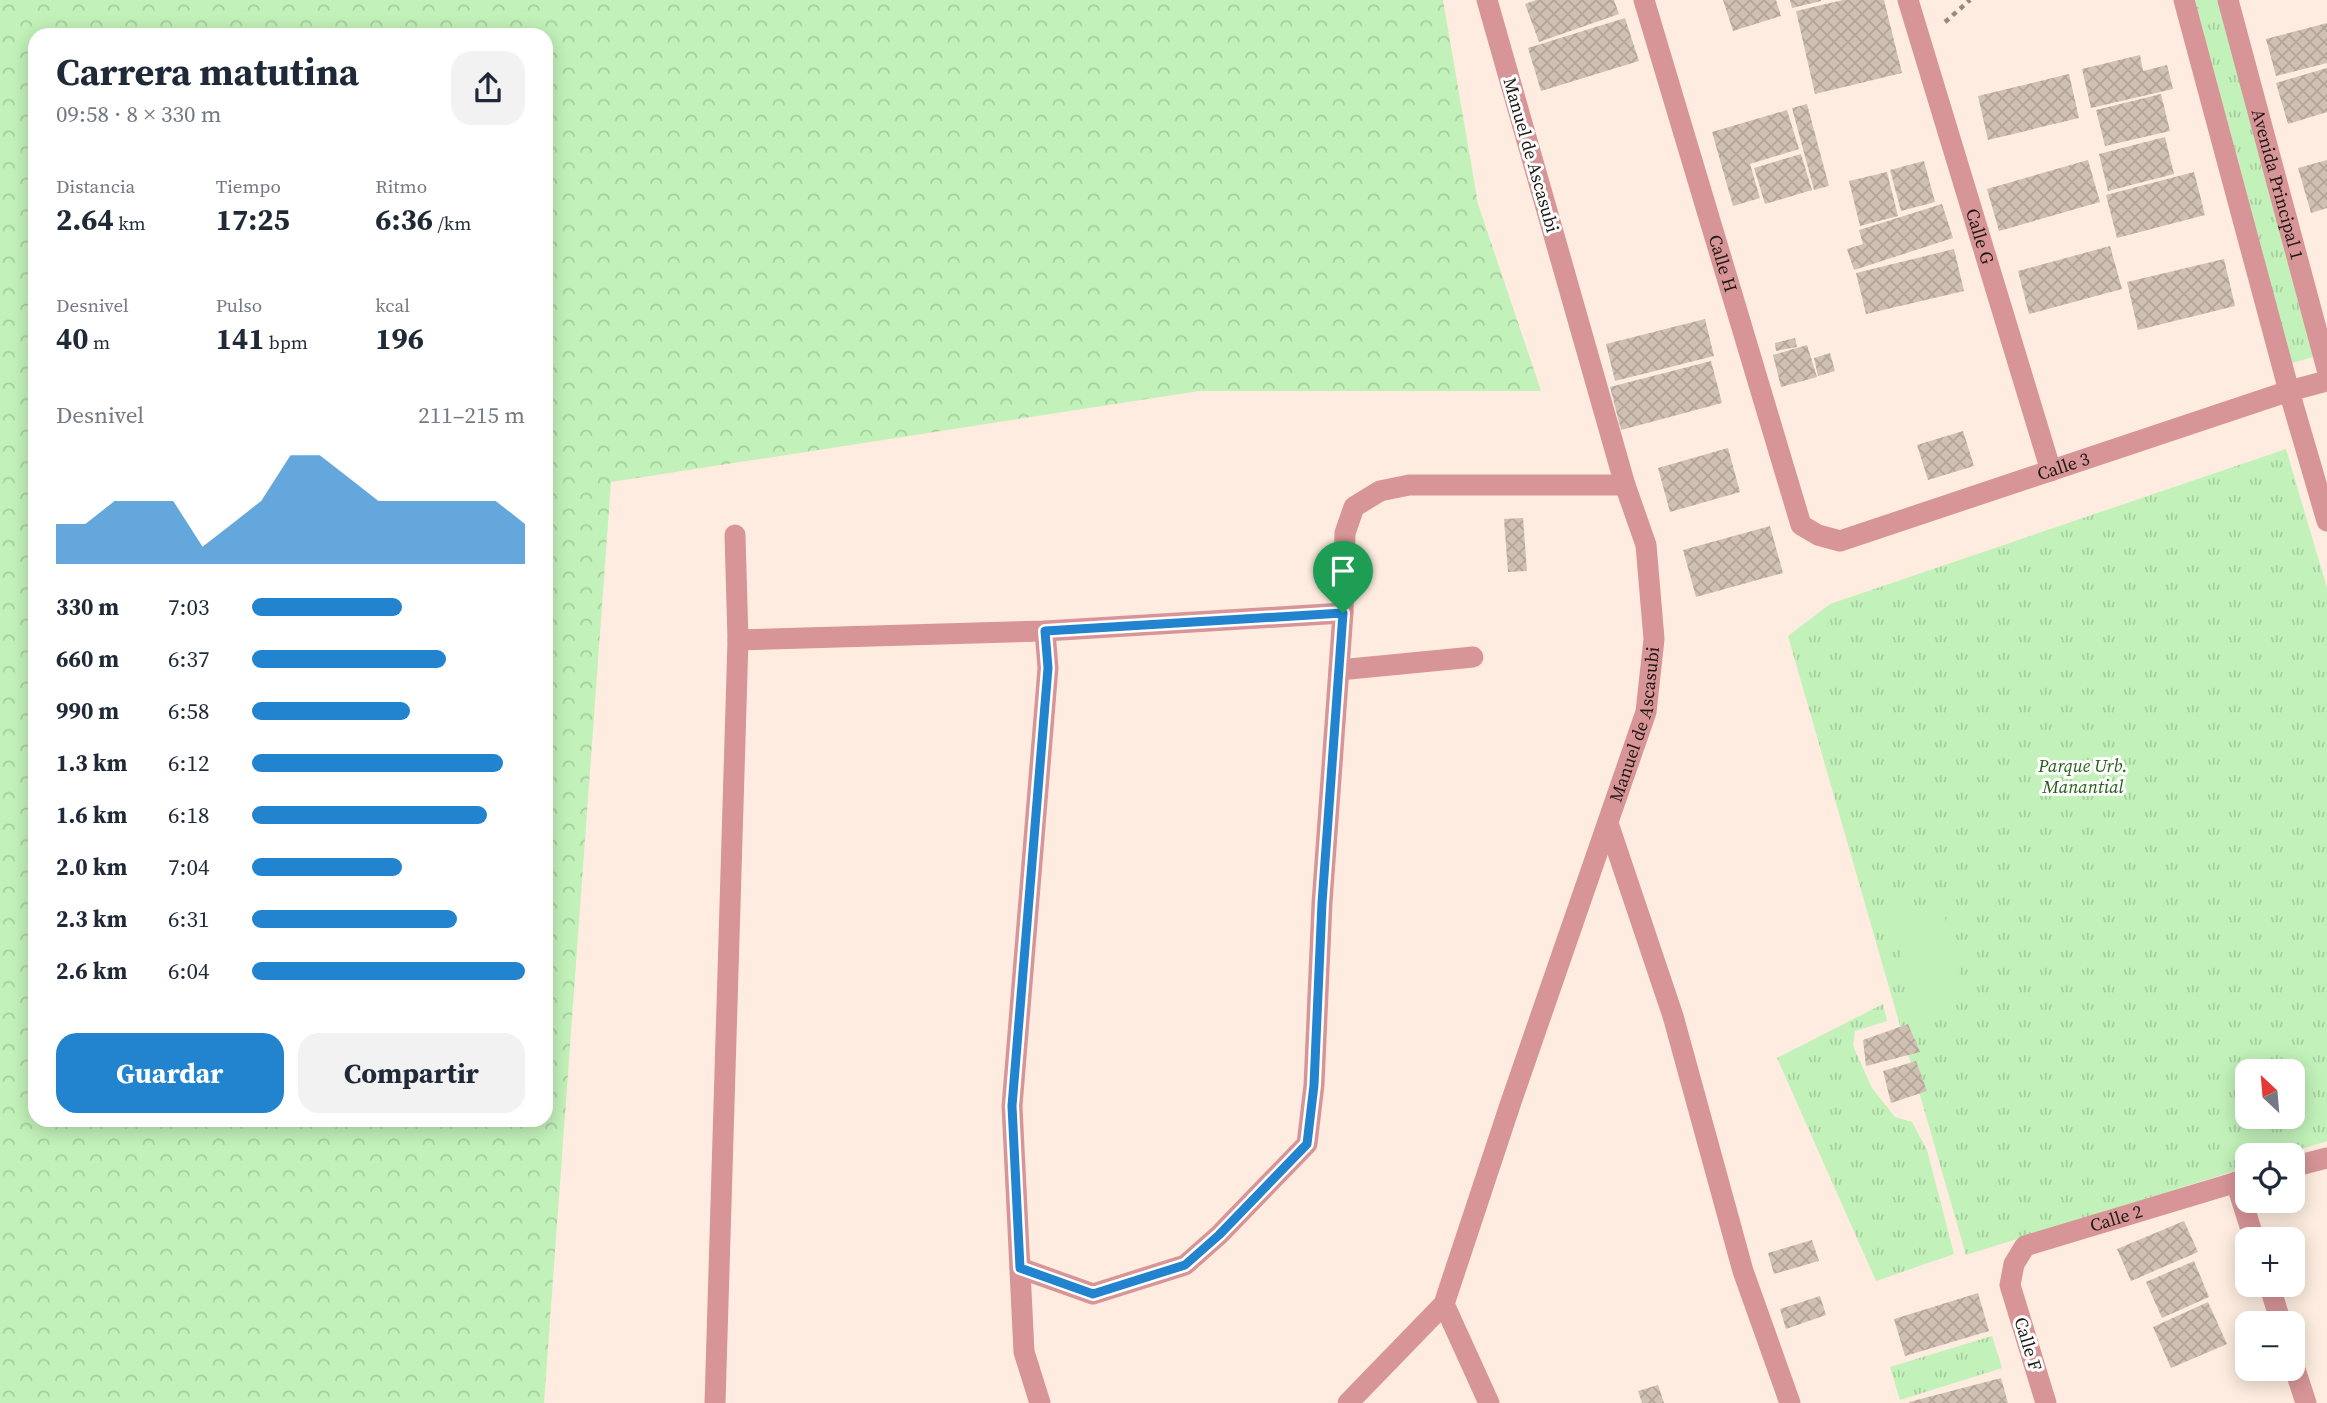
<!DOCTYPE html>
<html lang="es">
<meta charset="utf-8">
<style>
body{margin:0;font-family:"Source Serif 4",serif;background:#f2f2f3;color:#1f2937;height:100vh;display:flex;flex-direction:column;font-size:26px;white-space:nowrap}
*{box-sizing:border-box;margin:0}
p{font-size:23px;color:#747a83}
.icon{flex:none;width:38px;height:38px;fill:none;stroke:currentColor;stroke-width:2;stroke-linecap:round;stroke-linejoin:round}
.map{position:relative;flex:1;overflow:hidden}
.details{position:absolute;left:28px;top:28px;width:525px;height:1099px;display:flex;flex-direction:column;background:#fff;border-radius:21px;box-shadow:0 4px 18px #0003}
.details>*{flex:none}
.needle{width:46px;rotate:334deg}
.controls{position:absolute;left:2235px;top:1059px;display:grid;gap:14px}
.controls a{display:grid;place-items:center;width:70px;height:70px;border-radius:14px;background:#fff;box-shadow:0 4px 18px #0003;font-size:35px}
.pin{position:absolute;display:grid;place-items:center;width:60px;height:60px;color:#fff;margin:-72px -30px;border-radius:50% 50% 50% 0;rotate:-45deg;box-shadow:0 0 7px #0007}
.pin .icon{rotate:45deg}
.round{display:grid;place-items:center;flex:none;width:74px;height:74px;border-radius:21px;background:#f2f2f3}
.headline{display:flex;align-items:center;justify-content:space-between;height:119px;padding:0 28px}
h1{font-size:38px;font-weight:700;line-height:52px}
.stats{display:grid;grid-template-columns:repeat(3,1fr);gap:10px;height:119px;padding:7px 28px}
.stats div{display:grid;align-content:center}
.stats b{font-size:30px;font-weight:700}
.stats small{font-size:19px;font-weight:400}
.stats p{font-size:19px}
.chart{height:196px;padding:14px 28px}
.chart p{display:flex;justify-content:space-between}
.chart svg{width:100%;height:126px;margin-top:7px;fill:#2283cf;opacity:.7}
.button{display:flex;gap:14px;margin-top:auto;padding:14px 28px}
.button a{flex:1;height:80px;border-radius:21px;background:#2283cf;color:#fff;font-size:28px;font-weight:700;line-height:80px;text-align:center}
.button a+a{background:#f2f2f3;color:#1f2937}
ul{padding:0 28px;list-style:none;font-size:23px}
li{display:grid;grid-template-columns:112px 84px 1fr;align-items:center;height:52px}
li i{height:18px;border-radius:9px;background:#2283cf}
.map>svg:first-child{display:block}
</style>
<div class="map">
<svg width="2327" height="1403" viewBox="0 0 2327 1403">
<defs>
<pattern id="grass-tufts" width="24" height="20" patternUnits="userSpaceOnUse" patternTransform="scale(1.75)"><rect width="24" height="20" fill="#c2f1b9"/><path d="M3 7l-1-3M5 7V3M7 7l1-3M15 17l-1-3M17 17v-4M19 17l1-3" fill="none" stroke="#a6ce9e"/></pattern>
<pattern id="forest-crowns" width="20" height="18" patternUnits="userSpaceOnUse" patternTransform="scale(1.75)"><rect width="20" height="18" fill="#c2f1b9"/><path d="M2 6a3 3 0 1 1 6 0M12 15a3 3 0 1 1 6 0" fill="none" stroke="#a6ce9e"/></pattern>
<pattern id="building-cross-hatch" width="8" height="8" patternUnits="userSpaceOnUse" patternTransform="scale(1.75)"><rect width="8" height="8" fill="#d0c0b3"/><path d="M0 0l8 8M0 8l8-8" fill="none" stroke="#b2a499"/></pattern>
</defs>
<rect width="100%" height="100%" fill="#fdecdf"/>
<!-- grass -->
<path fill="url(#grass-tufts)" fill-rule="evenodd" d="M2195,0h23l95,357 -21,6z
M2286,449l41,139v553l-43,14h-37v12l-281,88 -178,-619 42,-32zM2247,1071h45v45h-45z
M1883,1004l4,17 -32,10 -2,15 19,42 23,29 17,5 15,28 27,104 -78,27 -99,-223z
M1992,1336l10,32 -102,32 -10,-33z"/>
<!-- forest -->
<path fill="url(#forest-crowns)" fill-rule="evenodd" d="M0,0h1443l35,204 63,187h-342l-588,91 -67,921h-544zM35,35h511v1085h-511z"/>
<!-- pitch -->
<path fill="#c2f1b9" d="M1941,902l25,100 -50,13 -25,-101z"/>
<!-- building -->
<path fill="url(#building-cross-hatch)" d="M1536,0h78l5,14 -80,28 -14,-38z
M1723,0h53l5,16 -48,15z
M1790,0h31v1l-29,7z
M1843,0h41l18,73 -87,21 -19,-83z
M1625,18l14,43 -98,30 -13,-43z
M2327,23v40l-51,13 -10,-37z
M2140,55l3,16 24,-6 6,24 -82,19 -9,-39z
M2327,68v44l-39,12 -12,-41z
M2069,74l10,44 -91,22 -10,-44z
M2161,94l9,37 -65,15 -9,-36z
M1807,104l22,82 -15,4 -22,-82z
M1787,110l12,39 -49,15 10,34 -27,8 -21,-74z
M2165,137l9,37 -66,17 -9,-37z
M1801,154l11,36 -47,14 -11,-36z
M2088,160l12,42 -101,29 -12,-42z
M2327,160v48l-16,5 -13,-45z
M1924,161l11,41 -34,9 -11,-41z
M1887,172l11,44 -38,10 -11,-45z
M2194,172l11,43 -88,23 -11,-43z
M1942,204l11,34 -99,32 -7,-21 16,-5 -4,-14z
M2110,246l12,43 -93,25 -11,-43z
M1954,249l10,42 -98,23 -10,-41z
M2224,259l11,47 -97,24 -11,-48z
M1705,319l9,37 -99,25 -9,-37z
M1795,338l2,9 -21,4 -1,-8z
M1807,345l10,32 -36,10 -8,-32z
M1830,353l5,18 -17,5 -4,-18z
M1711,361l11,42 -101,27 -11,-43z
M1963,431l11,35 -46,14 -11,-35z
M1728,448l12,44 -70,20 -12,-44z
M1523,518l4,53 -19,1 -4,-53z
M1770,526l13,47 -87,24 -13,-47z
M1908,1024l12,28 -54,14 -3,-26z
M1916,1061l11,30 -36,12 -8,-32z
M2184,1221l14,31 -67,29 -14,-32z
M1812,1240l7,21 -45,13 -6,-21z
M2194,1261l15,36 -47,21 -16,-36z
M1978,1293l11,38 -84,25 -11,-37z
M1820,1296l6,19 -40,14 -6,-20z
M2208,1302l19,42 -56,24 -18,-41z
M2001,1378l7,25h-99v-1z
M1658,1385l6,18h-22l-4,-12z"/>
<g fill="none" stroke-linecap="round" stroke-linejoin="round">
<!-- path -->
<path stroke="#958980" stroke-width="4.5" stroke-dasharray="5 5" stroke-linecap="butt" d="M1945,22l25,-22"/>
<!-- minor -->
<g stroke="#d79597" stroke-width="21">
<path id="s1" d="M1644,0l157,525 17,10 22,6 449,-150 38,-10"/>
<path id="s2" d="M1908,0l143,471"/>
<path d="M2184,0l105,391 38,130"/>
<path id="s3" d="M2228,0l99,369"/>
<path d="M738,640l307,-9 298,-18"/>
<path d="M1339,670l134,-13"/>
<path d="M1608,823l65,193 70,255 47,132"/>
<path d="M2292,1167l35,-9"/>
<path d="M2236,1182l18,57"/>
<path d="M1020,1268l73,26 92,-29 34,-30 88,-91 7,-59 8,-182 21,-290 2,-80 9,-26 26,-16 29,-6h216"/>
<path d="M2269,1284l12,39"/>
<path d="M1444,1304l45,99"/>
<path d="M2292,1360l14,43"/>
<path d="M715,1403l23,-763 -3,-105"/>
<path d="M1040,1403l-16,-51 -12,-246 36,-438 -3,-37"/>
<path id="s4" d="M1348,1403l96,-99 67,-202 135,-390 8,-73 -8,-94 -21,-60 -138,-485"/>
<path id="s5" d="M2046,1403l-36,-118 4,-21 11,-18 222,-67"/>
</g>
</g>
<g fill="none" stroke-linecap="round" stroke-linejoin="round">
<defs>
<path id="route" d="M1343,613l-21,290 -8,182 -7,59 -88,91 -34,30 -92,29 -73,-26 -8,-162 36,-438 -3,-37z"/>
</defs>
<!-- route casing -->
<use href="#route" stroke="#fff" stroke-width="14"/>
<!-- route -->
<use href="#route" stroke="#2283cf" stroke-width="9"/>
</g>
<g text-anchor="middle" stroke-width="6" stroke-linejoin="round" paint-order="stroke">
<!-- street labels -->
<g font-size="18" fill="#1f1914" stroke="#fdfdfd">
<text transform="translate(1531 155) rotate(74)" y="6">Manuel de Ascasubi</text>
<text dy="6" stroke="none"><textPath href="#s3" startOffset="191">Avenida Principal 1</textPath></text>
<text dy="6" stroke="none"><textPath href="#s2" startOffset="247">Calle G</textPath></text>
<text dy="6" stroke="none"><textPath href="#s1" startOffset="275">Calle H</textPath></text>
<text dy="6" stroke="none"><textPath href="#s1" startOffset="826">Calle 3</textPath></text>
<text dy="6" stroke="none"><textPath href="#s4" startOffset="749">Manuel de Ascasubi</textPath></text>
<text dy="6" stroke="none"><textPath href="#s5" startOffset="261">Calle 2</textPath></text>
<text transform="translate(2028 1344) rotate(73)" y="6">Calle F</text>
</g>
<!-- park labels -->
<g font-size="18" font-style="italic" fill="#245e17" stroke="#fdfdfd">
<text x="2083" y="772">Parque Urb.<tspan x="2083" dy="21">Manantial</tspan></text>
</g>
</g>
</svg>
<div class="controls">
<a><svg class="needle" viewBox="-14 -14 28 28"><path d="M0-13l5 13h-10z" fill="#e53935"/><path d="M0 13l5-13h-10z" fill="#747a83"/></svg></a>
<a><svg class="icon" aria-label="locate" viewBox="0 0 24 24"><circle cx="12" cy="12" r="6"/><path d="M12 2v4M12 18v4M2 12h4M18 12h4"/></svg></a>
<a>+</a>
<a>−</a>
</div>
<div class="pin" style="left:1343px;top:613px;background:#1e9e55"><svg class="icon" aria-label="arrive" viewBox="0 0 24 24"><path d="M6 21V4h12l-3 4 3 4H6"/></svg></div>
<section class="details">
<div class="headline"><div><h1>Carrera matutina</h1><p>09:58 · 8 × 330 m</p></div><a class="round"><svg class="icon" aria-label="share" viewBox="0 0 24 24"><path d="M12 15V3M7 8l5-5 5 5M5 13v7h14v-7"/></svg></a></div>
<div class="stats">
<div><p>Distancia</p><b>2.64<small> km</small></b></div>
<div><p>Tiempo</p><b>17:25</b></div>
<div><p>Ritmo</p><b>6:36<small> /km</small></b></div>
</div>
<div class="stats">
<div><p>Desnivel</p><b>40<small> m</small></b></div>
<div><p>Pulso</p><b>141<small> bpm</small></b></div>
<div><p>kcal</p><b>196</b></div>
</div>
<div class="chart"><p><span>Desnivel</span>211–215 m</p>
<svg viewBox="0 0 160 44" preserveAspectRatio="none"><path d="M0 44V30L10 30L20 22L30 22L40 22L50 38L60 30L70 22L80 6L90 6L100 14L110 22L120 22L130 22L140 22L150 22L160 30V44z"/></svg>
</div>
<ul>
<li><b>330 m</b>7:03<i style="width:55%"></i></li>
<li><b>660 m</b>6:37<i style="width:71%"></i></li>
<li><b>990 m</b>6:58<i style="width:58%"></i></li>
<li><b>1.3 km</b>6:12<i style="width:92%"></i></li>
<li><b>1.6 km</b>6:18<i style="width:86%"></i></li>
<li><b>2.0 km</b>7:04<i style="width:55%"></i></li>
<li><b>2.3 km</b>6:31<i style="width:75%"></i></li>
<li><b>2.6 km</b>6:04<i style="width:100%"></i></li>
</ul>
<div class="button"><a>Guardar</a><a>Compartir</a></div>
</section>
</div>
